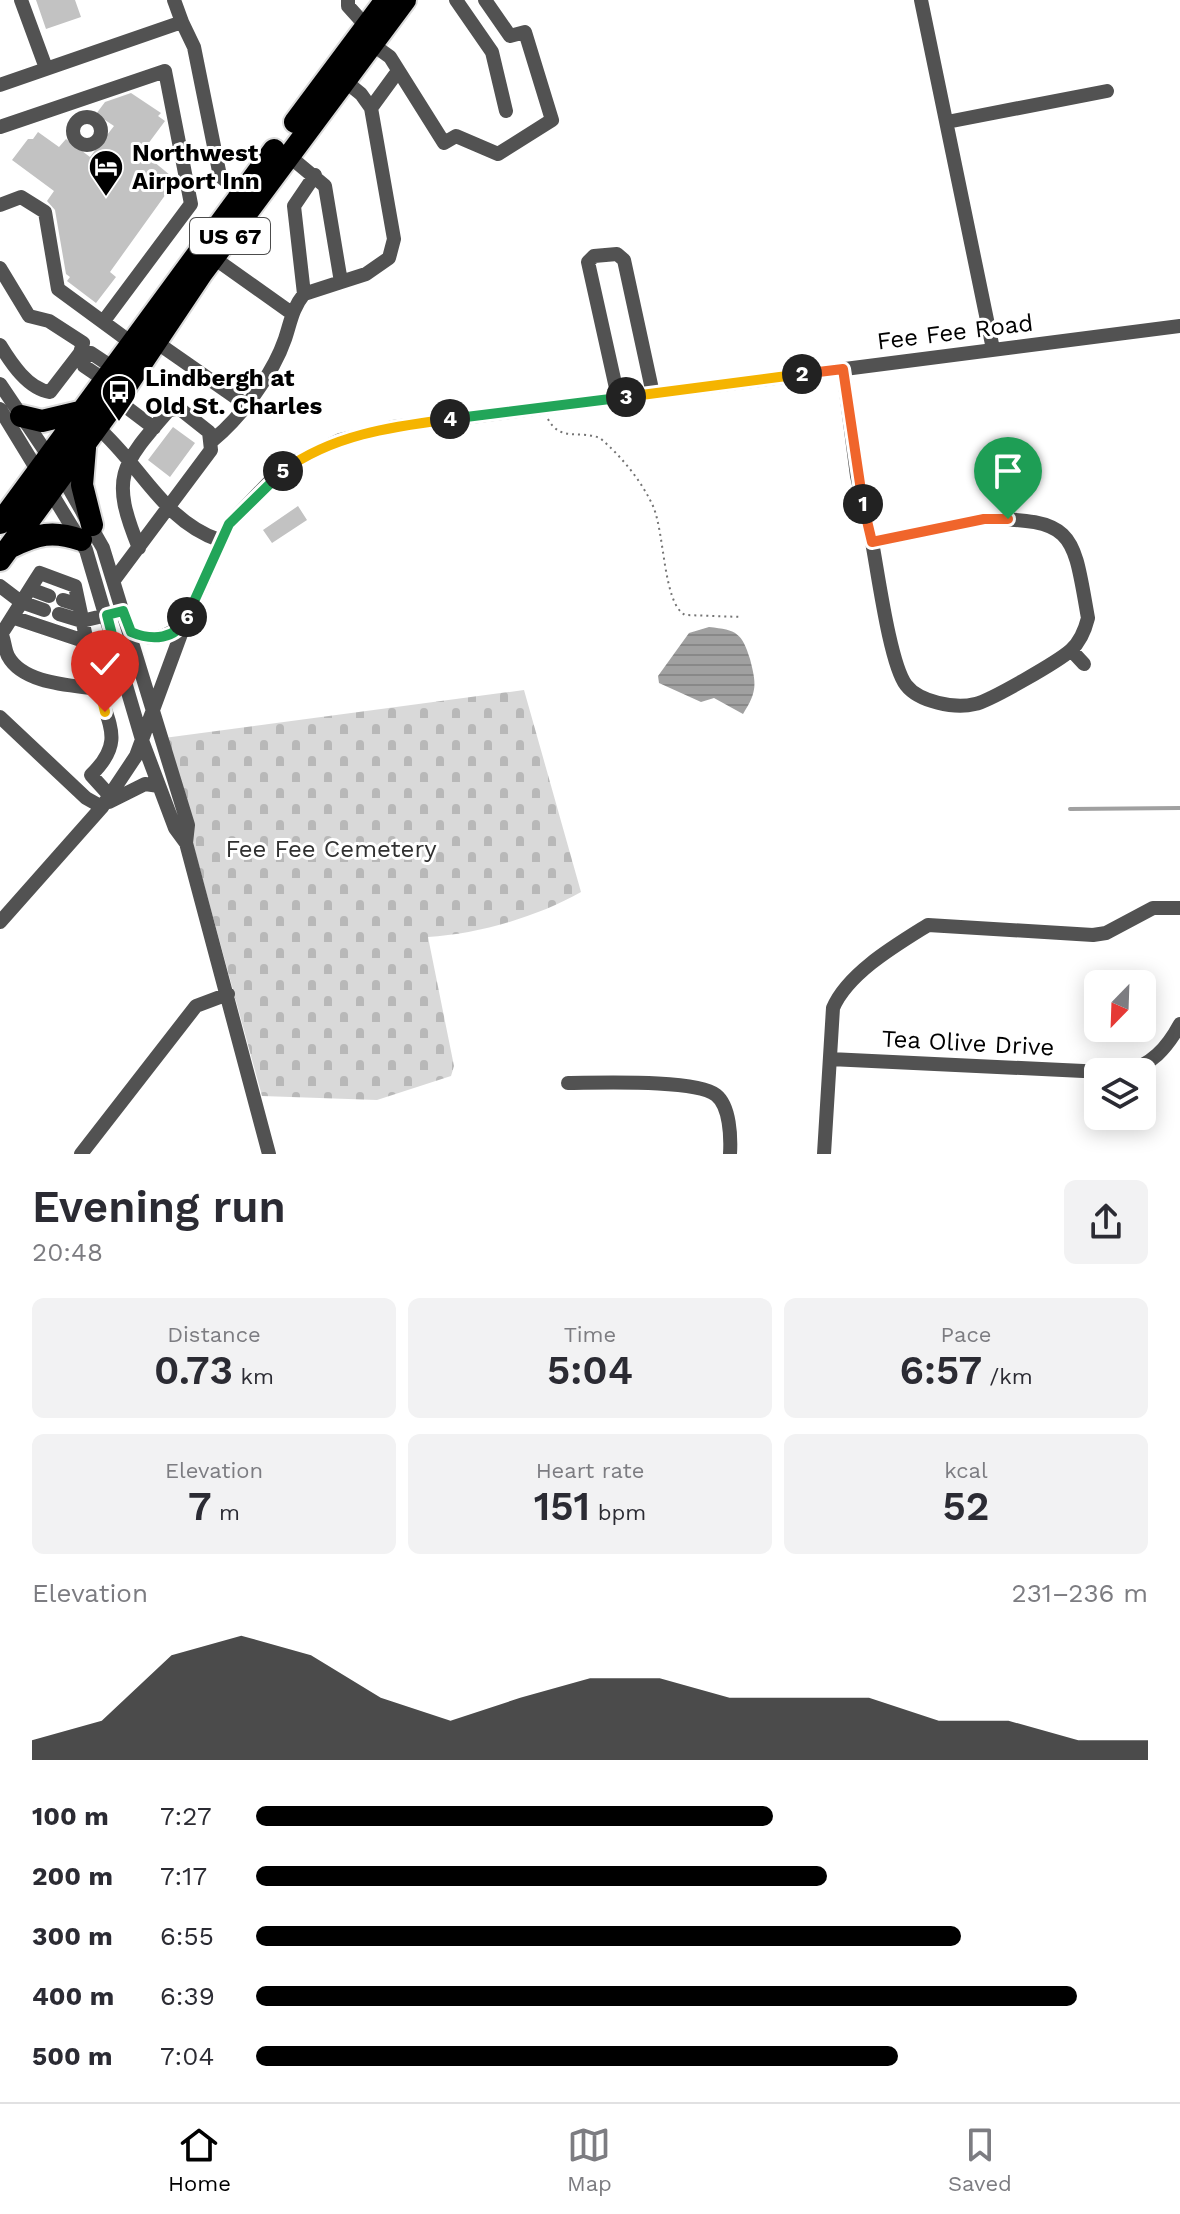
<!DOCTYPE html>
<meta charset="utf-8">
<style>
body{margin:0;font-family:"Work Sans",sans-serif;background:#f2f2f3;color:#2b2b33;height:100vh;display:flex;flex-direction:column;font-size:30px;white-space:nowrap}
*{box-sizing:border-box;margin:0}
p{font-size:26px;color:#7c7c81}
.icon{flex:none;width:44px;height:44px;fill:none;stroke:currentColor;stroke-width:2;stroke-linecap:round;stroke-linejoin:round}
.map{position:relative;height:1154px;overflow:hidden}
.panel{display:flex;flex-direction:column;background:#fff;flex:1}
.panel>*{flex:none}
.needle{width:52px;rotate:203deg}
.tools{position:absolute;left:1084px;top:970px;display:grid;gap:16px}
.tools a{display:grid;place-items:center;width:72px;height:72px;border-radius:12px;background:#fff;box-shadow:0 4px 20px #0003;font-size:40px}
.pin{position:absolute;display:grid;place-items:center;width:68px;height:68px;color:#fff;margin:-82px -34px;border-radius:50% 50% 50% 0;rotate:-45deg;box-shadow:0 0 8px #0007}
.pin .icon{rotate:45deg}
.km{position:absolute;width:40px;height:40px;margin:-20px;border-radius:50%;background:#222;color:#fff;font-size:22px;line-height:40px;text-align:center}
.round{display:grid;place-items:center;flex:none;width:84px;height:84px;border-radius:12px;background:#f2f2f3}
.headline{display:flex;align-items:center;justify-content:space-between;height:136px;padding:0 32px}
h1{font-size:44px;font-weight:600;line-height:60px}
.stats{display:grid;grid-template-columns:repeat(3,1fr);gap:12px;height:136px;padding:8px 32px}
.stats div{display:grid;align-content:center;border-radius:12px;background:#f2f2f3;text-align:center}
.stats b{font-size:40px;font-weight:600}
.stats small{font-size:22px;font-weight:400}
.stats p{font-size:22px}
.chart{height:224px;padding:16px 32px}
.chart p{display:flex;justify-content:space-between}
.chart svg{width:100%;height:144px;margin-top:8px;fill:#000;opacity:.7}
ul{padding:0 32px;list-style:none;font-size:26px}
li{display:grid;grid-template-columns:128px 96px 1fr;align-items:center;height:60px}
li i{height:20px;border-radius:10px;background:#000}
.tabs{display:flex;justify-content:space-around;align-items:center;height:112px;border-top:2px solid #e1e1e2;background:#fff;font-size:22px;color:#7c7c81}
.tabs a{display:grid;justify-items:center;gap:4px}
.tabs .active{color:#000}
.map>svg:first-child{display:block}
</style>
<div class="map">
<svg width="1180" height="1154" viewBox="0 0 1180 1154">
<defs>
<pattern id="cemetery-stones" width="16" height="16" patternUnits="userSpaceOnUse" patternTransform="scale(2)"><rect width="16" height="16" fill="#d9d9d9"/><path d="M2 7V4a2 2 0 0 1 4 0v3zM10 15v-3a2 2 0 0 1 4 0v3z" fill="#b8b8b8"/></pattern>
<pattern id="water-rules" width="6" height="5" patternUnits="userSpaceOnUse" patternTransform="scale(2)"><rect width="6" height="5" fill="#a0a0a0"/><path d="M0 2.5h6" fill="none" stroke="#888"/></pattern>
</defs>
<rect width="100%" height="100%" fill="#fff"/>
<!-- cemetery -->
<path fill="url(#cemetery-stones)" d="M524,690l57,202c-44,25 -103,42 -153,45l26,129 -3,10 -74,24 -115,-4 -98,-358z"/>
<!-- water -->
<path fill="url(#water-rules)" d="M709,627c28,3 33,6 41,32 6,24 8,32 -7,55l-29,-16 -13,4 -42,-19 -1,-7 31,-43z"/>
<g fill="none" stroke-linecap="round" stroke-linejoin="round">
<!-- stream -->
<path stroke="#a0a0a0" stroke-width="4" d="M1070,809l110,-1"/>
</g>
<!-- building -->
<path fill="#c2c2c2" d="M36,0h39l6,17 -35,12z
M131,93l30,20 -3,3 7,5 -23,31 34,28 -66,92 6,5 -20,26 -29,-22 3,-4 -4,-3 -11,-64 -8,-9 7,-10 -42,-31 16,-21h5l5,-7 21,15 7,-8 24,18 24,-31 -18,-12 9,-12z
M173,427l22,16 -25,34 -22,-17z
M298,506l9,14 -35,23 -9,-13z"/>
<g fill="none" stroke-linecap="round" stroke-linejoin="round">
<defs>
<path id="highway" d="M295,122l91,-122
M21,416l21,5 42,-10
M85,448l-3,37 10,40
M0,523l274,-373
M11,547c26,-13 42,-17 70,-7
M0,560l117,-160 85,-127 203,-273"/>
</defs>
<!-- highway casing -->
<use href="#highway" stroke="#dbdbdb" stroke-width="26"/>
<!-- path -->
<path stroke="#747474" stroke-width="2" stroke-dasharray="2 4" stroke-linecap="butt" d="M548,419c12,23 32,11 52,19 21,18 41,42 53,68 12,28 10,97 32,109l57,2"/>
<!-- minor -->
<path stroke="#525252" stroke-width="14" d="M21,0l25,68
M174,0l8,22
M348,0v6l18,20
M456,0l36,52 14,59
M921,0l72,349
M372,44l18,13 54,86 12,-7 42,18 54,-34 -27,-88 -15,4 -25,-36
M0,85l182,-63 12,25 26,129 22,18
M371,108l27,-37
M73 131a14 14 0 1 1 28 0a14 14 0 1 1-28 0Z
M947,122l160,-31
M0,127l165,-56 26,133 -88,118
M289,156l36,30 16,96 25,-8 23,-16 5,-19 -23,-131 -10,-14 -16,-13
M315,175l-21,31 10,88 37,-12
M0,205l21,-8 24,15 13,77 75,55
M214,258l76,54
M0,268l29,48 20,5 34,22 -3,10 -30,39c-22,-3 -39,-29 -50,-47
M156,342l89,62
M80,353h11l24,16
M83,355l1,11 22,15
M843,369l14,107 15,66
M0,384l62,92 41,72 85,277 -2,18
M618,397l-30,-135 6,-6 23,-2 7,6 29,134
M117,400l37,28
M0,409l86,141 57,193 32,85 11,15 83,311
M98,428c42,36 65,93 121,112
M213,440c28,-23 60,-66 72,-101 6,-18 7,-30 19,-45
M984,519c92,0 89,15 104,99 -3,12 -7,23 -17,32 -12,11 -81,51 -96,54 -20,5 -56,-2 -69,-19 -16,-21 -28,-112 -34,-143z
M114,580l97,-130 -2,-18 -29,-23 -11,1c-49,56 -59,67 -30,138
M0,586l21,16 23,8
M30,589l19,7
M63,600l16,5
M59,614l23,7 33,-8
M0,631c5,8 4,17 8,25 15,28 63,29 90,33l-5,-28 24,-7
M131,632c23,10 34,6 54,-9
M2,633c13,-20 25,-40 38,-60l35,13 12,56 -75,-25
M1071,650l13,14
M98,689c12,38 26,54 -7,86l19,21
M0,717l86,81 16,9
M109,802l36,-18 14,2
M0,922l102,-115 34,-51 49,-133 44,-99 43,-45 24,-18 44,-21 53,-13 787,-101
M830,1059l274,13
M1124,1072c27,-6 43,-24 56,-48
M568,1083c29,0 128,-4 148,12 14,11 15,42 14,59
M81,1154l115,-148 32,-12
M824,1154l9,-146c15,-35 63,-63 95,-83l165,10 13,-2 47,-25h27"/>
<!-- highway -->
<use href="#highway" stroke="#000" stroke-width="22"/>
</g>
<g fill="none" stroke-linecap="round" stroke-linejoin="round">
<defs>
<path id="split-1" d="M863,504l9,38 112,-23h24"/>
<path id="split-2" d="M802,374l41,-5 20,135"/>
<path id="split-3" d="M626,397l176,-23"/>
<path id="split-4" d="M450,419l176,-22"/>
<path id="split-5" d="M283,471c49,-36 107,-44 167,-52"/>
<path id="split-6" d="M187,617l42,-93 54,-53"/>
<path id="split-7" d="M94,667l-1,-6 24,-7 -10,-39 16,-4 8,21c21,9 45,8 56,-15"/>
<path id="split-8" d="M94,667l11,45"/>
</defs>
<!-- split-1 casing -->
<use href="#split-1" stroke="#fff" stroke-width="16"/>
<!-- split-2 casing -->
<use href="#split-2" stroke="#fff" stroke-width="16"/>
<!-- split-3 casing -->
<use href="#split-3" stroke="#fff" stroke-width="16"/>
<!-- split-4 casing -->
<use href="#split-4" stroke="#fff" stroke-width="16"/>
<!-- split-5 casing -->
<use href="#split-5" stroke="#fff" stroke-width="16"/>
<!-- split-6 casing -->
<use href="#split-6" stroke="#fff" stroke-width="16"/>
<!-- split-7 casing -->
<use href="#split-7" stroke="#fff" stroke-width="16"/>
<!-- split-8 casing -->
<use href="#split-8" stroke="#fff" stroke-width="16"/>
<!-- split-1 -->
<use href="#split-1" stroke="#f0652b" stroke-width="10"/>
<!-- split-2 -->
<use href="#split-2" stroke="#f0652b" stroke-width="10"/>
<!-- split-3 -->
<use href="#split-3" stroke="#f5b400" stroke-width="10"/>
<!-- split-4 -->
<use href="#split-4" stroke="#22a559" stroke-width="10"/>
<!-- split-5 -->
<use href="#split-5" stroke="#f5b400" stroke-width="10"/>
<!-- split-6 -->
<use href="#split-6" stroke="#22a559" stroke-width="10"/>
<!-- split-7 -->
<use href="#split-7" stroke="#22a559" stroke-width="10"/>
<!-- split-8 -->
<use href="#split-8" stroke="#f5b400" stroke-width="10"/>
</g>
<!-- icons -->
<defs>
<symbol id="hotel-pin" viewBox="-11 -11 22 30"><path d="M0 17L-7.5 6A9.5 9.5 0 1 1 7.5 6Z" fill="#000" stroke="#fff"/><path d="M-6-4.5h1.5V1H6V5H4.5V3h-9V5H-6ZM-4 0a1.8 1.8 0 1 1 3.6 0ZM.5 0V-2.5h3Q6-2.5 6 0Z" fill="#fff"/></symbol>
<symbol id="bus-pin" viewBox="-11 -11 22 30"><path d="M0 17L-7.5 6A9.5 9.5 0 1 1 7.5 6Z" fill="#000" stroke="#fff"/><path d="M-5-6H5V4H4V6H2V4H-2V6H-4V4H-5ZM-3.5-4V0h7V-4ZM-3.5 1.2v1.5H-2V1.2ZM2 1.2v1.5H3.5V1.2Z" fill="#fff"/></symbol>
</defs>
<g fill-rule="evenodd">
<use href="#hotel-pin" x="86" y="147" width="40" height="54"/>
<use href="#bus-pin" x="99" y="372" width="40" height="54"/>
</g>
<g text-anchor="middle" stroke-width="6" stroke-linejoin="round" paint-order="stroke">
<!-- shield labels -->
<rect fill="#fff" stroke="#4c4c4c" stroke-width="2" x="190" y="218" width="80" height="36" rx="6"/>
<g font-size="22" font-weight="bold" fill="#000">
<text x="230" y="244">US 67</text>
</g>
<!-- poi labels -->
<g font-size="24" font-weight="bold" fill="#000" stroke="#fff" text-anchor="start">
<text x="132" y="161">Northwest<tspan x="132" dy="28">Airport Inn</tspan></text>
<text x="145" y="386">Lindbergh at<tspan x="145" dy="28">Old St. Charles</tspan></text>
</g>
<!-- street labels -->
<g font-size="24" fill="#000" stroke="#fff">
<text transform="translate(955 332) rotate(-7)" y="8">Fee Fee Road</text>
<text transform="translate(968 1043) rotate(3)" y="8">Tea Olive Drive</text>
</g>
<!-- park labels -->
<g font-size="24" fill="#303030" stroke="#fff">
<text x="331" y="857">Fee Fee Cemetery</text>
</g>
</g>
</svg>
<div class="tools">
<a><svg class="needle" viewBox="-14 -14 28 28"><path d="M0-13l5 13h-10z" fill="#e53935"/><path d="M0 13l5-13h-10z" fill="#7c7c81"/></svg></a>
<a><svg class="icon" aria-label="layers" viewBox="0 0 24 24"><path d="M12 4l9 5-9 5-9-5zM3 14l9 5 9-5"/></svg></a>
</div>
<div class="pin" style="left:1008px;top:519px;background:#1e9e55"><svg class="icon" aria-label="arrive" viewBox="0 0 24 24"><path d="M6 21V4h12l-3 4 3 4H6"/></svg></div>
<div class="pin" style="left:105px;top:712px;background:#d93025"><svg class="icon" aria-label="check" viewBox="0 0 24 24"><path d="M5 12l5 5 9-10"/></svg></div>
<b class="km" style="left:863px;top:504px">1</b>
<b class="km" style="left:802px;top:374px">2</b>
<b class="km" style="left:626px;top:397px">3</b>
<b class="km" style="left:450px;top:419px">4</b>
<b class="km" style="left:283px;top:471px">5</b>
<b class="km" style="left:187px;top:617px">6</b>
</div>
<section class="panel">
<div class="headline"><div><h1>Evening run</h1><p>20:48</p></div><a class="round"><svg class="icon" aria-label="share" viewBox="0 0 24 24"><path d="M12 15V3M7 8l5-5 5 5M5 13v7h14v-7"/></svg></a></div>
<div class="stats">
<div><p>Distance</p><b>0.73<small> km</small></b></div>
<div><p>Time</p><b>5:04</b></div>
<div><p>Pace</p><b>6:57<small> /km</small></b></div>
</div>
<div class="stats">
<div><p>Elevation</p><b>7<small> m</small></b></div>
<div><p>Heart rate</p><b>151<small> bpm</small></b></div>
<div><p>kcal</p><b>52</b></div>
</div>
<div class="chart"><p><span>Elevation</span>231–236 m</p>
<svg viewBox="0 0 160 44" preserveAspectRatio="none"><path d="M0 44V38L10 32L20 12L30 6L40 12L50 25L60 32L70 25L80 19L90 19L100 25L110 25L120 25L130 32L140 32L150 38L160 38V44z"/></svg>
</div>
<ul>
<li><b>100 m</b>7:27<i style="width:58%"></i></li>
<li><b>200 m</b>7:17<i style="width:64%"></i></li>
<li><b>300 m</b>6:55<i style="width:79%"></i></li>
<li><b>400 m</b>6:39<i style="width:92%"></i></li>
<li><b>500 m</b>7:04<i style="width:72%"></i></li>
</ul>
</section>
<nav class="tabs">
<a class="active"><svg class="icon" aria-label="home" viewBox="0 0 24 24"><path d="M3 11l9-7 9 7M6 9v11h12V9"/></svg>Home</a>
<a><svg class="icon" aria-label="map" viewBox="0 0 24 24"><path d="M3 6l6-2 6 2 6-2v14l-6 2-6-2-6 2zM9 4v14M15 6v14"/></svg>Map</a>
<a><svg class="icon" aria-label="saved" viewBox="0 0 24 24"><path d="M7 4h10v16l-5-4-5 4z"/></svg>Saved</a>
</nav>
